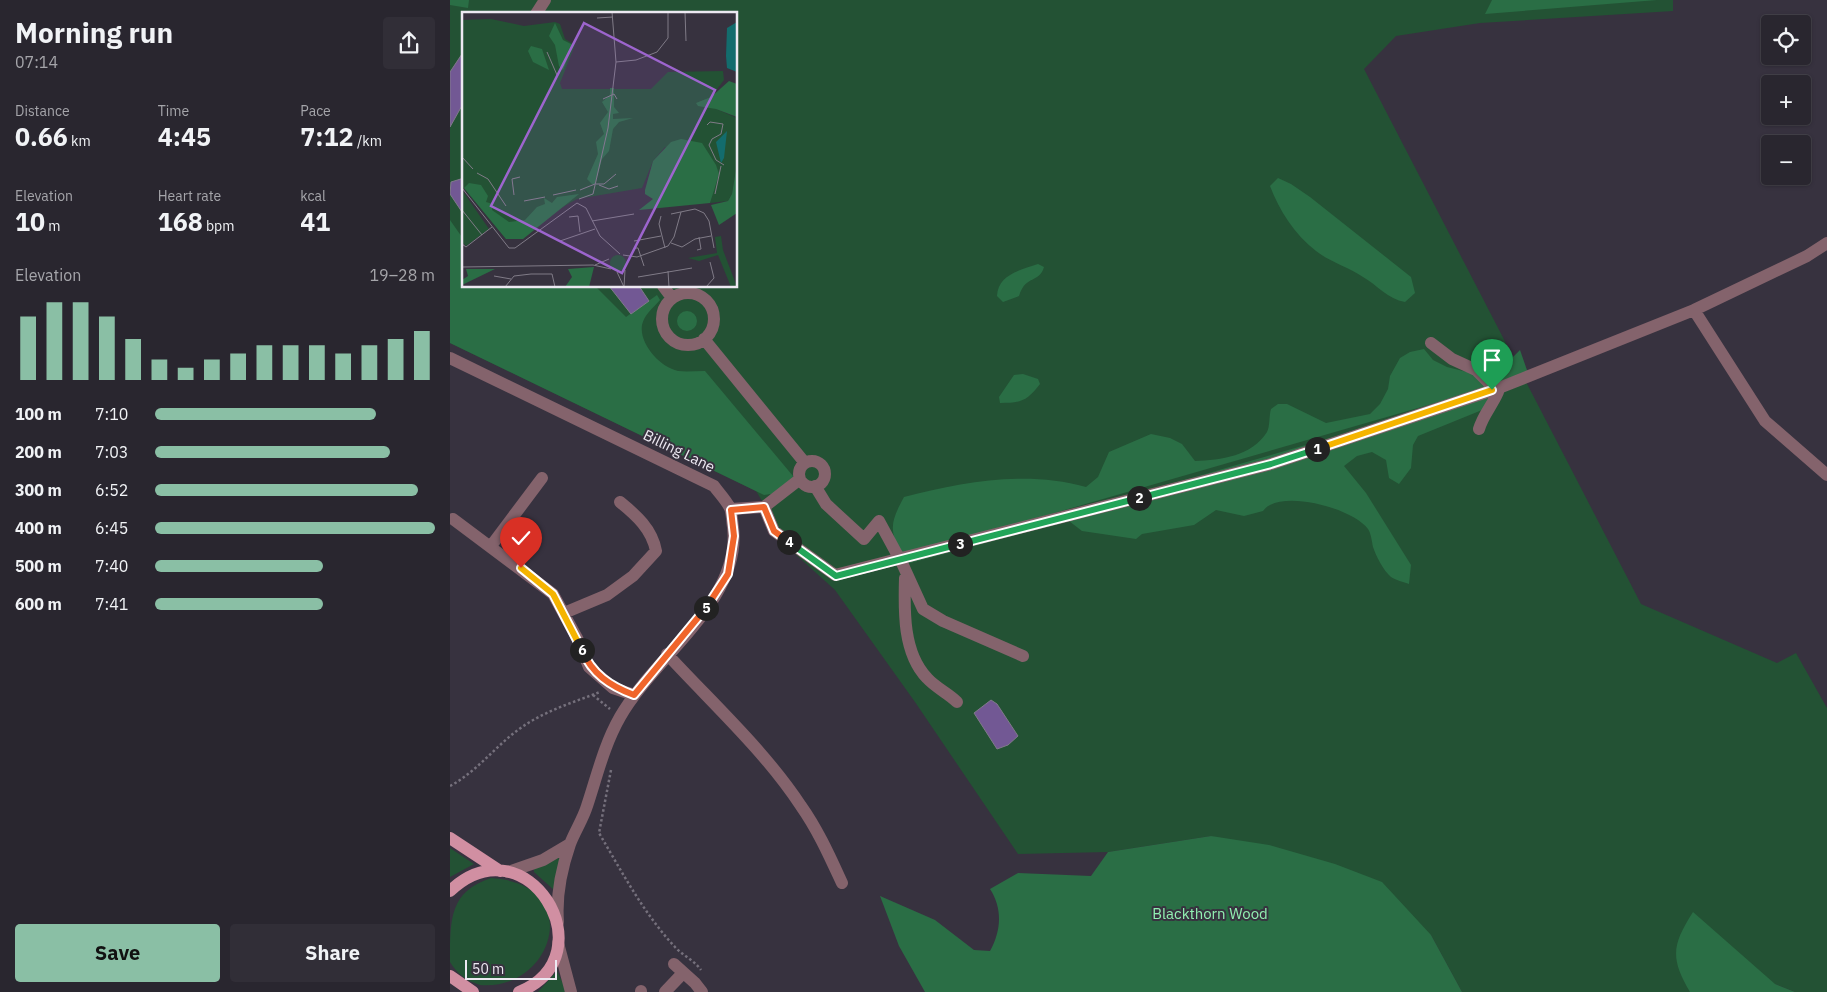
<!DOCTYPE html>
<meta charset="utf-8">
<style>
body{margin:0;font-family:"IBM Plex Sans",sans-serif;background:#312e37;color:#f1f3f6;height:100vh;display:flex;flex-direction:column;font-size:19px;white-space:nowrap}
*{box-sizing:border-box;margin:0}
p{font-size:16px;color:#a5a5aa}
.icon{flex:none;width:28px;height:28px;fill:none;stroke:currentColor;stroke-width:2;stroke-linecap:round;stroke-linejoin:round}
.map{position:relative;flex:1;overflow:hidden}
.drawer{display:flex;flex-direction:column;background:#29262f;width:450px}
.drawer>*{flex:none}
.fabs{position:absolute;left:1311px;top:15px;display:grid;gap:10px}
.fabs a{display:grid;place-items:center;width:50px;height:50px;border-radius:5px;background:#29262f;box-shadow:0 1px 4px #0004,0 0 0 1px #45434b;font-size:25px}
.scale{position:absolute;left:15px;bottom:12px;width:92px;box-sizing:border-box;padding-left:5px;border:2px solid #ede9f2;border-top:0;font-size:14px;line-height:18px;white-space:nowrap;color:#ede9f2;-webkit-text-stroke:4px #37323f;paint-order:stroke}
.pin{position:absolute;display:grid;place-items:center;width:42px;height:42px;color:#fff;margin:-51px -21px;border-radius:50% 50% 50% 0;rotate:-45deg;box-shadow:0 0 5px #0007}
.pin .icon{rotate:45deg}
.km{position:absolute;width:25px;height:25px;margin:-12px;border-radius:50%;background:#222;color:#fff;font-size:14px;line-height:25px;text-align:center}
.round{display:grid;place-items:center;flex:none;width:52px;height:52px;border-radius:5px;background:#312e37}
.headline{display:flex;align-items:center;justify-content:space-between;height:85px;padding:0 15px}
h1{font-size:28px;font-weight:700;line-height:38px}
.figures{display:grid;grid-template-columns:repeat(3,1fr);gap:8px;height:85px;padding:5px 15px}
.figures div{display:grid;align-content:center}
.figures b{font-size:25px;font-weight:700}
.figures small{font-size:14px;font-weight:400}
.figures p{font-size:14px}
.chart{height:140px;padding:10px 15px}
.chart p{display:flex;justify-content:space-between}
.chart svg{width:100%;height:90px;margin-top:5px;stroke:#8abfa5;stroke-width:6}
.primary-button{display:flex;gap:10px;margin-top:auto;padding:10px 15px}
.primary-button a{flex:1;height:58px;border-radius:5px;background:#8abfa5;color:#111;font-size:20px;font-weight:700;line-height:58px;text-align:center}
.primary-button a+a{background:#312e37;color:#f1f3f6}
ul{padding:0 15px;list-style:none;font-size:16px}
li{display:grid;grid-template-columns:80px 60px 1fr;align-items:center;height:38px}
li i{height:12px;border-radius:6px;background:#8abfa5}
main{display:flex;flex:1;min-height:0}
.map>svg:first-child{display:block}
</style>
<main>
<section class="drawer">
<div class="headline"><div><h1>Morning run</h1><p>07:14</p></div><a class="round"><svg class="icon" aria-label="share" viewBox="0 0 24 24"><path d="M12 15V3M7 8l5-5 5 5M5 13v7h14v-7"/></svg></a></div>
<div class="figures">
<div><p>Distance</p><b>0.66<small> km</small></b></div>
<div><p>Time</p><b>4:45</b></div>
<div><p>Pace</p><b>7:12<small> /km</small></b></div>
</div>
<div class="figures">
<div><p>Elevation</p><b>10<small> m</small></b></div>
<div><p>Heart rate</p><b>168<small> bpm</small></b></div>
<div><p>kcal</p><b>41</b></div>
</div>
<div class="chart"><p><span>Elevation</span>19–28 m</p>
<svg viewBox="0 0 160 44" preserveAspectRatio="none"><path d="M5 44V13M15 44V6M25 44V6M35 44V13M45 44V24M55 44V34M65 44V38M75 44V34M85 44V31M95 44V27M105 44V27M115 44V27M125 44V31M135 44V27M145 44V24M155 44V20"/></svg>
</div>
<ul>
<li><b>100 m</b>7:10<i style="width:79%"></i></li>
<li><b>200 m</b>7:03<i style="width:84%"></i></li>
<li><b>300 m</b>6:52<i style="width:94%"></i></li>
<li><b>400 m</b>6:45<i style="width:100%"></i></li>
<li><b>500 m</b>7:40<i style="width:60%"></i></li>
<li><b>600 m</b>7:41<i style="width:60%"></i></li>
</ul>
<div class="primary-button"><a>Save</a><a>Share</a></div>
</section>
<div class="map">
<svg width="1377" height="992" viewBox="0 0 1377 992">
<rect width="100%" height="100%" fill="#37323f"/>
<!-- green -->
<path fill="#235234" fill-rule="evenodd" d="M0,0h1223v11l-193,12 -84,13 -32,33 277,535 136,59 19,-10 31,55v284h-32l-20,-8 -8,8h-305l-31,-57 -220,-99 -103,16 -90,2 -103,-152 -80,-112 -42,-38 -37,-61 -306,-148zM14,14h272v272h-272z
M0,848l24,16 -24,13z
M112,855l-7,36 -21,-19v-3z
M41,878c96,6 62,114 -11,107 -13,-4 -23,-11 -30,-23 0,-45 0,-70 41,-84z
M107,971l10,21h-29z"/>
<!-- forest -->
<path fill="#2a6e45" d="M0,0h19l-1,8 -18,-3z
M1042,0h165l-172,14z
M828,178l13,6 19,13 101,80 4,16 -10,9c-17,-3 -28,-17 -42,-25 -15,-10 -33,-15 -47,-26 -21,-16 -37,-41 -46,-65z
M0,220l14,20v46h131l31,31 31,-22 3,5c-7,8 -16,15 -18,25 -3,19 18,42 36,46 8,1 18,0 27,0l88,105 -2,15 -27,4 -314,-152z
M588,264l6,3c-5,17 -18,7 -25,29l-16,6 -6,-6c1,-22 24,-26 41,-32z
M227 321a10 10 0 1 1 20 0a10 10 0 1 1-20 0Z
M974,349l9,11 14,7 28,7 33,-12 12,-12 9,26 -627,181c-13,-28 -12,-34 2,-60 59,-15 122,-27 182,-10l12,-10 11,-25 42,-18 19,4 12,6 13,17c26,-1 57,-5 72,-29 3,-5 2,-17 4,-23l7,-5h9l39,19 44,-9 10,-10 8,-15 2,-13 10,-18 10,-6z
M573,374l15,5 2,5c-13,17 -19,19 -40,19l-1,-6 15,-22z
M1040,392l-3,16 -69,28 -5,9 -2,23 -12,16 -10,-6 -3,-18 -14,-8 -15,4 -13,10 22,27 45,72 -2,19c-5,-2 -14,-4 -18,-7 -8,-7 -15,-21 -18,-30 -1,-5 -2,-14 -5,-18 -15,-21 -89,-41 -105,-18l-19,5 -28,-6 -22,15 -52,9 -6,5 -54,-8 -13,-10 -159,42v-4z
M761,836l58,9 66,19 47,18 49,53 31,57h-537l-26,-46 -19,-50 55,24 39,30 16,1c11,-20 13,-42 0,-62l28,-16 73,3 17,-24z
M1243,912l82,72 20,8h-105c-20,-34 -18,-47 3,-80z"/>
<!-- building -->
<path fill="#725894" stroke="#807a8a" d="M14,51v51l-14,25v-55z
M14,178v37l-14,-21 1,-12z
M159,286h30l10,15 -18,13z
M541,700l6,4 21,32 -10,9 -11,4 -23,-36z"/>
<g fill="none" stroke-linecap="round" stroke-linejoin="round">
<!-- path -->
<path stroke="#75707c" stroke-width="2.5" stroke-dasharray="2.5 2.5" stroke-linecap="butt" d="M143,695l17,14
M161,770l-12,63c23,39 45,81 76,114 8,9 19,13 26,23
M0,786c28,-15 46,-41 72,-59 23,-16 52,-25 78,-35"/>
<!-- minor -->
<path stroke="#84636c" stroke-width="12" d="M86,14l9,-14
M213,286l9,12
M212 319a26 26 0 1 1 52 0a26 26 0 1 1-52 0Z
M1244,310l71,111 62,54
M254,339l101,124
M981,343l21,16 24,11 18,18
M0,358l264,128c5,7 12,14 16,22 2,5 2,13 3,19 9,74 -80,131 -113,190 -16,28 -23,59 -33,89 -4,13 -12,25 -17,38 -9,26 -14,52 -12,78
M1029,429c4,-14 13,-23 19,-37l-3,-2
M349 474a13 13 0 1 1 26 0a13 13 0 1 1-26 0Z
M365,486l11,18 38,35 15,-18 19,35
M314,507l10,24 61,44 436,-111 228,-76 195,-78 113,-54 20,-13
M281,509l33,-2 36,-28
M3,519l100,75 24,44 12,29 24,21 21,7
M41,546l51,-68
M452,563l21,46 20,12 80,35
M455,578c-1,33 -2,75 22,100 9,10 21,15 30,24
M114,613l43,-18 26,-19 23,-25c-4,-22 -20,-36 -36,-49
M217,654c45,49 97,96 134,152 17,24 29,51 41,77
M58,872l35,-12 27,-16
M108,943l13,49
M224,964l21,19 7,9
M191,991v1
M215,992l18,-19"/>
<!-- major -->
<path stroke="#d18fa2" stroke-width="12" d="M0,838l50,33
M0,891c76,-72 160,64 69,101
M0,976l23,16"/>
<!-- minor-bridge -->
<path stroke="#84636c" stroke-width="12" d="M1044,388l1,2"/>
</g>
<g fill="none" stroke-linecap="round" stroke-linejoin="round">
<defs>
<path id="split-1" d="M867,449l175,-59"/>
<path id="split-2" d="M689,498l132,-34 46,-15"/>
<path id="split-3" d="M510,544l179,-46"/>
<path id="split-4" d="M339,542l47,34 124,-32"/>
<path id="split-5" d="M256,608l22,-34 6,-38 -3,-26 33,-3 10,24 15,11"/>
<path id="split-6" d="M132,650c10,24 28,36 52,45l72,-87"/>
<path id="split-7" d="M71,568l32,26 29,56"/>
</defs>
<!-- split-1 casing -->
<use href="#split-1" stroke="#fff" stroke-width="10"/>
<!-- split-2 casing -->
<use href="#split-2" stroke="#fff" stroke-width="10"/>
<!-- split-3 casing -->
<use href="#split-3" stroke="#fff" stroke-width="10"/>
<!-- split-4 casing -->
<use href="#split-4" stroke="#fff" stroke-width="10"/>
<!-- split-5 casing -->
<use href="#split-5" stroke="#fff" stroke-width="10"/>
<!-- split-6 casing -->
<use href="#split-6" stroke="#fff" stroke-width="10"/>
<!-- split-7 casing -->
<use href="#split-7" stroke="#fff" stroke-width="10"/>
<!-- split-1 -->
<use href="#split-1" stroke="#f5b400" stroke-width="6"/>
<!-- split-2 -->
<use href="#split-2" stroke="#22a559" stroke-width="6"/>
<!-- split-3 -->
<use href="#split-3" stroke="#22a559" stroke-width="6"/>
<!-- split-4 -->
<use href="#split-4" stroke="#22a559" stroke-width="6"/>
<!-- split-5 -->
<use href="#split-5" stroke="#f0652b" stroke-width="6"/>
<!-- split-6 -->
<use href="#split-6" stroke="#f0652b" stroke-width="6"/>
<!-- split-7 -->
<use href="#split-7" stroke="#f5b400" stroke-width="6"/>
</g>
<g text-anchor="middle" stroke-width="4" stroke-linejoin="round" paint-order="stroke">
<!-- street labels -->
<g font-size="15" fill="#ede9f2" stroke="#37323f">
<text transform="translate(229 451) rotate(26)" y="5">Billing Lane</text>
</g>
<!-- park labels -->
<g font-size="15" fill="#91f0b1" stroke="#37323f">
<text x="760" y="919">Blackthorn Wood</text>
</g>
</g>
<!-- overview -->
<g transform="translate(12 12)">
<rect width="275" height="275" fill="#37323f"/>
<path d="M29,7l33,7 31,-4 5,2 5,15 10,6 -15,38 2,6h89l17,-17 55,-1 1,9 -13,17 3,11 23,10v45l-5,31 -4,7 -18,2 6,-25 -51,-31 -12,14 -11,27 -65,11 -71,40 -44,-53v-166zM0,178l27,39 -23,17 -4,-4zM259,224l2,14 14,37h-6l-13,-32 -19,6 -11,-3 29,-5 -2,-16zM148 251a8 8 0 1 1 16 0a8 8 0 1 1-16 0Z" fill="#235234"/>
<path d="M93,11l8,17 10,5 -10,25 -4,-4 -4,-21 -6,-9zM69,34l11,3 7,21 -16,-8 -5,-11zM267,69l8,3v33l-21,-8 -18,-3 -2,-3 15,-6zM148,76h4v19l5,6 -6,1v5l20,-1 -14,4 -6,7 -4,22 -7,8 -7,25h-3l-5,-5 11,-25 -2,-12 8,-8 -4,-11 8,-11 -6,-10 8,-7zM219,127l21,4 14,22 3,9 -9,29 -71,7 14,-11 -8,-5v-4l8,-29 18,-19zM275,151v50l-18,12 -8,-20 17,-4 4,-7zM7,171l12,2 7,11 -2,6 7,2 -1,6 17,12 16,-2 12,-13 8,-3 -1,-6 8,5 5,-6 22,-3 -56,45h-17l-42,-51zM132,255l-5,20h-24l7,-10 -4,-8zM4,257h29l-33,16v-5l6,-4z" fill="#2a6e45"/>
<path d="M275,10v50l-10,-4 -1,-12 1,-28zM265,119l-3,27 -3,5 -5,-21z" fill="#136c6d"/>
<path fill="none" stroke="#807b87" stroke-width="1" d="M223,0l1,29M135,6l16,-1M85,40l10,23M154,50l20,-2 21,-8 11,-14v-26M141,87l11,-5 3,5M245,113l3,-3 13,2 -2,10 -9,5 -3,6 7,15 8,5M0,145l11,12M15,161l11,6 18,27M134,172h8l12,-10M137,173l10,4 9,-3M0,176l47,60h6l62,-45 9,5 14,28 20,18M118,178l15,-6M253,182l6,-28M52,183l-2,-16 8,-2M91,183l23,-5M117,187l14,-5 15,-66 8,-66 -4,-50M62,189l21,-4M0,198l20,25M209,202l24,-5 9,4 5,8 5,27M199,204l-2,8 6,24M107,205l9,-1 2,16M130,209l42,-7M98,229l35,-12M172,229l27,-5M209,231l11,4 13,-8 16,-3M0,232l4,3 26,-20M173,236h3l6,18M235,238l4,-1 -2,-12M161,243l14,2 31,-11 6,-9 7,-25M133,253l14,-6M0,255l131,-2 18,4M206,259l1,16M155,260l7,15M32,264l17,3M176,265l54,-9M43,275l9,-11 17,-2h21l3,13M162,275l1,-17M212,275h17M244,275l8,-9 -4,-16"/>
<path fill="#9d65ce" fill-opacity="0.15" stroke="#9d65ce" stroke-width="2.5" d="M122,11l131,67 -93,183 -131,-67z"/>
<rect width="275" height="275" fill="none" stroke="#ede9f2" stroke-width="2.5"/>
</g>
</svg>
<div class="fabs">
<a><svg class="icon" aria-label="locate" viewBox="0 0 24 24"><circle cx="12" cy="12" r="6"/><path d="M12 2v4M12 18v4M2 12h4M18 12h4"/></svg></a>
<a>+</a>
<a>−</a>
</div>
<div class="scale">50 m</div>
<div class="pin" style="left:1042px;top:390px;background:#1e9e55"><svg class="icon" aria-label="arrive" viewBox="0 0 24 24"><path d="M6 21V4h12l-3 4 3 4H6"/></svg></div>
<div class="pin" style="left:71px;top:568px;background:#d93025"><svg class="icon" aria-label="check" viewBox="0 0 24 24"><path d="M5 12l5 5 9-10"/></svg></div>
<b class="km" style="left:867px;top:449px">1</b>
<b class="km" style="left:689px;top:498px">2</b>
<b class="km" style="left:510px;top:544px">3</b>
<b class="km" style="left:339px;top:542px">4</b>
<b class="km" style="left:256px;top:608px">5</b>
<b class="km" style="left:132px;top:650px">6</b>
</div>
</main>
